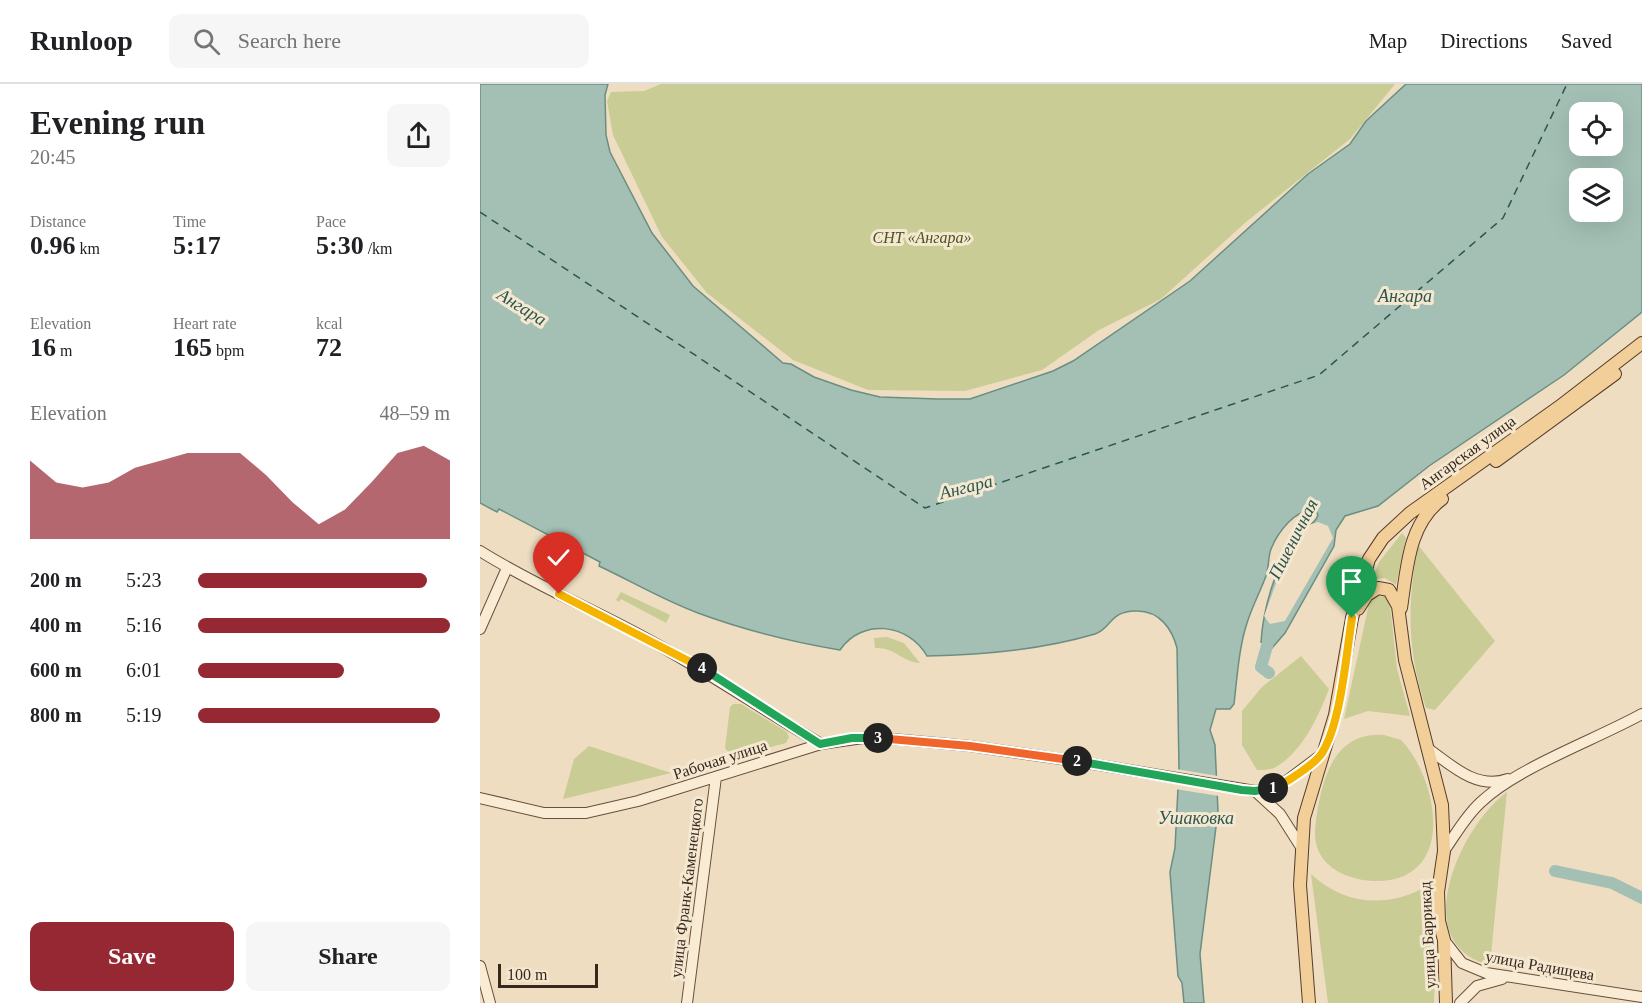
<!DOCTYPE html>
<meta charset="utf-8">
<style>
body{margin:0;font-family:Georgia,serif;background:#f6f6f6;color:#202124;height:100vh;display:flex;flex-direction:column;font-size:22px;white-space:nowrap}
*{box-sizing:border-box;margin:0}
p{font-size:20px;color:#757577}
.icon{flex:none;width:33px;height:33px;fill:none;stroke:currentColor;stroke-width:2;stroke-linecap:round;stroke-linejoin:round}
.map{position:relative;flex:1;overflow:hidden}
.sheet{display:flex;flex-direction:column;background:#fff;width:480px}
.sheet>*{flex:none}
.controls{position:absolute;left:1089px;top:18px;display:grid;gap:12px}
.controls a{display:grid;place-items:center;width:54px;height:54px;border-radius:12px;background:#fff;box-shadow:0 6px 24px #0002;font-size:30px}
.scale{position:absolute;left:18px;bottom:15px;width:100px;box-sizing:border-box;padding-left:6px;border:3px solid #37271d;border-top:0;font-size:16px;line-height:21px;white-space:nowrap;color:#37271d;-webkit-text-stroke:4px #f5e8d0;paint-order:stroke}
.pin{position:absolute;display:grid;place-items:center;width:51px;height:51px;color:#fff;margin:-62px -26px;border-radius:50% 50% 50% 0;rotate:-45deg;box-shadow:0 0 6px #0007}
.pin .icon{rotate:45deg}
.km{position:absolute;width:30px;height:30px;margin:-15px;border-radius:50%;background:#222;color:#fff;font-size:16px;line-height:30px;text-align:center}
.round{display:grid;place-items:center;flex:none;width:63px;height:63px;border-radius:12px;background:#f6f6f6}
.head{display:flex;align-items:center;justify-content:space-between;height:102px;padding:0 30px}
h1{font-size:33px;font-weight:700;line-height:45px}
.metrics{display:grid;grid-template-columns:repeat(3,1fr);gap:9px;height:102px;padding:6px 30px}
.metrics div{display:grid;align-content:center}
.metrics b{font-size:26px;font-weight:700}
.metrics small{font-size:16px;font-weight:400}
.metrics p{font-size:16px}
.chart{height:168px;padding:12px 30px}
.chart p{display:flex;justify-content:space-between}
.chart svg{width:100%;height:108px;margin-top:6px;fill:#962833;opacity:.7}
.button{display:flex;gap:12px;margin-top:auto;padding:12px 30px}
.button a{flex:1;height:69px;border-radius:12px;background:#962833;color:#fff;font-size:24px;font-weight:700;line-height:69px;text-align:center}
.button a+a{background:#f6f6f6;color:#202124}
ul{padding:0 30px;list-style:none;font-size:20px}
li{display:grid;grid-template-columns:96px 72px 1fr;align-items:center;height:45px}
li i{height:15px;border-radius:8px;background:#962833}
header{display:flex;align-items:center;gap:36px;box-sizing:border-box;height:84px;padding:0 30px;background:#fff;border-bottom:2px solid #e0e0e0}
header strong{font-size:28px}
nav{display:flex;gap:33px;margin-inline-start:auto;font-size:21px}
.search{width:420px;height:54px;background:#f6f6f6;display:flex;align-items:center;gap:15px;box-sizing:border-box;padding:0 21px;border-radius:12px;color:#757577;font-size:22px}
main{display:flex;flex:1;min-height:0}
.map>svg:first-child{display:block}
</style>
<header>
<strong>Runloop</strong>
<div class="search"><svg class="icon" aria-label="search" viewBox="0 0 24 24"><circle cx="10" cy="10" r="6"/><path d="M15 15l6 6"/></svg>Search here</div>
<nav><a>Map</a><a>Directions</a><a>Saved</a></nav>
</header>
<main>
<section class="sheet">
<div class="head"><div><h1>Evening run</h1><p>20:45</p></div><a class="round"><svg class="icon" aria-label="share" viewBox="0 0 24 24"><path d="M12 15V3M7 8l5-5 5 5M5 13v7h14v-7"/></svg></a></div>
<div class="metrics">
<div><p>Distance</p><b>0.96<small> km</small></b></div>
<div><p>Time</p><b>5:17</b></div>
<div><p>Pace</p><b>5:30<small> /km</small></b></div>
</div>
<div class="metrics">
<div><p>Elevation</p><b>16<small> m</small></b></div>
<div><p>Heart rate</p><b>165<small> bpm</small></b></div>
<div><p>kcal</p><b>72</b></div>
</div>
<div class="chart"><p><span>Elevation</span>48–59 m</p>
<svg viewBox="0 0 160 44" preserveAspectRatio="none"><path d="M0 44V12L10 21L20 23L30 21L40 15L50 12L60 9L70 9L80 9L90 18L100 29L110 38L120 32L130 21L140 9L150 6L160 12V44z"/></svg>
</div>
<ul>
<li><b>200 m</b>5:23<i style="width:91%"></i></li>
<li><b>400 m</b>5:16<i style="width:100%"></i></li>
<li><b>600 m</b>6:01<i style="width:58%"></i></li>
<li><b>800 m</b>5:19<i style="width:96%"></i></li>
</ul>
<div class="button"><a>Save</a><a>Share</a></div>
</section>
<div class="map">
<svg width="1162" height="919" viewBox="0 0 1162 919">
<rect width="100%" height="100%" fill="#eeddc1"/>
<!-- green -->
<path fill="#cacc95" d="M181,0h734l-45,55 -104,83 -85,77 -62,31 -57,40 -77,21 -97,-1 -75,-30 -86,-67 -45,-56 -49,-102 -6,-34 4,-9 33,-1z
M922,449l4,5 -10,47 -11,-7 -13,2 7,-18z
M938,461l77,96 -60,69 -9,-2c-19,-57 -19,-103 -8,-163z
M141,508l49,23 -4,8 -45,-24 -2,3 -3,-2z
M895,512l11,1 4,8 7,64 13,47 -42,-5 -24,8 26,-120z
M407,553l17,6 16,20c-18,-1 -25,-16 -45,-15l-1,-10z
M821,572l28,33c-11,28 -26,62 -53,78 -5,3 -14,3 -19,3l-15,-25v-34l20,-24z
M253,620h8l46,28 2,5 -3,6 -54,14 -7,-9 5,-41z
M904,651l17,5c30,30 53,113 3,136 -27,12 -77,3 -87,-29 -4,-12 -1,-28 1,-40 7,-38 21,-75 66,-72z
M109,662l82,27 -108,26 11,-40z
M1027,708l-17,173c-84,-20 -30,-139 17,-173z
M831,790c34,32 77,34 117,12l8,58 -2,59h-106z"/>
<!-- water -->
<path fill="#a4c0b5" stroke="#6b8e82" stroke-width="1.5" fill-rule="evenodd" d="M0,0h128l-3,11 1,40 4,17 42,81 41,53 90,77 8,1 23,13 37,13 29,7 58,2h32l83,-28 20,-10 117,-80 118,-107 42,-30 16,-23 40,-37h236v228l-78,63 -135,91 -51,40 -33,10 -9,14 -2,16 -49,87 -13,15 -11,-6c2,-33 14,-73 32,-102 6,-10 23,-15 25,-25l-2,-4c-20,-5 -39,23 -45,38 -3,8 -2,18 -5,27 -6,16 -14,31 -19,47 -8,24 -10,55 -13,81l-4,5h-14l-6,21 5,15 3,66 -18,143 4,49h-20l-2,-20 -4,-7 -8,-104 5,-24 4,-80 -2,-120c-5,-19 -17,-37 -40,-37 -27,-1 -26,18 -42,23 -54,16 -112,21 -168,22 -19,-33 -65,-38 -87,-6 -48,-8 -96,-20 -142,-37 -35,-13 -65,-31 -99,-47l1,-4 -101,-53 -2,3 -17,-9zM1100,28h32v34h-32zM1100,94h32v34h-32z"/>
<!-- pier -->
<path fill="#eeddc1" d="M838,438l10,4 5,12 -48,83 -15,3 -6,-8 18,-49 18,-33 8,-9z
M696,685l42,7 1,20 -44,-7z"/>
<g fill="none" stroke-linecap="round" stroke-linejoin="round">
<!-- river -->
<path stroke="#a4c0b5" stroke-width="12" d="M789,589l-8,-6 10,-35
M1075,787l57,12 30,15"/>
<!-- ferry -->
<path stroke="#2c5750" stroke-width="1.5" stroke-dasharray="8 6" stroke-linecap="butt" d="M0,128l445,296 394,-133 184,-157 64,-134"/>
<defs>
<path id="secondary" d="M0,467c54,34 113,58 169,89 59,32 114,70 172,104
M0,545l27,-61
M950,666c23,17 48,40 78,29
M775,707l25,23 21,33
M0,714l64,15h42l52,-12 183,-57 49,-7 100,9 105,15 180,30 26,-6 40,-30
M964,767c12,-17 21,-34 36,-48 36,-35 115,-63 162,-89
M964,856l18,23 24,10 156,24
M0,882l10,37
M207,919l29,-226
M980,919l17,-17 25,-7"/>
<path id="primary" d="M1016,377l119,-87
M921,524c6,-39 7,-84 41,-109
M878,525l9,-14 11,-7 11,2 9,16 7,54 37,145 2,46 -6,41 1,29 5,19 2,63
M829,919l-9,-118 4,-67 31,-103 17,-97 17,-59 14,-21 27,-25 149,-106 83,-64"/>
</defs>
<!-- secondary casing -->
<use href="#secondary" stroke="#694f3c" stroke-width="12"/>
<!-- primary casing -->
<use href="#primary" stroke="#553c2d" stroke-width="14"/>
<!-- secondary -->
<use href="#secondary" stroke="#f9ebd4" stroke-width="10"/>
<!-- primary -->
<use href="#primary" stroke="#f2ce98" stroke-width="12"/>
</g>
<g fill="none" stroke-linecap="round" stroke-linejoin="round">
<defs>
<path id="split-1" d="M793,704c12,-4 43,-25 49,-35 19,-30 24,-98 30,-135"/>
<path id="split-2" d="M597,677l165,29 13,1 18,-3"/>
<path id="split-3" d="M398,654l92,8 107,15"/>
<path id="split-4" d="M222,584l118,76 32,-6h26"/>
<path id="split-5" d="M79,510l143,74"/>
</defs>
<!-- split-1 casing -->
<use href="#split-1" stroke="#fff" stroke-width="12"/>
<!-- split-2 casing -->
<use href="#split-2" stroke="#fff" stroke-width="12"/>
<!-- split-3 casing -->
<use href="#split-3" stroke="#fff" stroke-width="12"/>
<!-- split-4 casing -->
<use href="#split-4" stroke="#fff" stroke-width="12"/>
<!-- split-5 casing -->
<use href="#split-5" stroke="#fff" stroke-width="12"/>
<!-- split-1 -->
<use href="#split-1" stroke="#f5b400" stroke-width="8"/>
<!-- split-2 -->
<use href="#split-2" stroke="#22a559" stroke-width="8"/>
<!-- split-3 -->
<use href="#split-3" stroke="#f0652b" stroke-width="8"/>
<!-- split-4 -->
<use href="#split-4" stroke="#22a559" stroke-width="8"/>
<!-- split-5 -->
<use href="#split-5" stroke="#f5b400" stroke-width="8"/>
</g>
<g text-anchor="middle" stroke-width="6" stroke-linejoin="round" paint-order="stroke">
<!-- park labels -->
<g font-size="16" font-style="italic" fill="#4b5323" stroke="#f5e8d0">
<text x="442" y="159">СНТ «Ангара»</text>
</g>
<!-- street labels -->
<g font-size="16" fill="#37271d" stroke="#f5e8d0">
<text transform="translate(987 368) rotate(-36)" y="6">Ангарская улица</text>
<text transform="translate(240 675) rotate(-18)" y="6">Рабочая улица</text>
<text transform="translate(206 804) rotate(-83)" y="6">улица Франк-Каменецкого</text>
<text transform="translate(947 851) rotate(-93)" y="6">улица Баррикад</text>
<text transform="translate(1060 881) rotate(10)" y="6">улица Радищева</text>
</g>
<!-- water labels -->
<g font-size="18" font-style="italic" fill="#2c5750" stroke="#f5e8d0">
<text x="925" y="218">Ангара</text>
<text transform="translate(42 223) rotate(32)" y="6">Ангара</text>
<text transform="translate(486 403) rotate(-14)" y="6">Ангара</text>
<text transform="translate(813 455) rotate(-63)" y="6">Пшеничная</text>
<text x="716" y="740">Ушаковка</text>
</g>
</g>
</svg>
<div class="controls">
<a><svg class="icon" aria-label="locate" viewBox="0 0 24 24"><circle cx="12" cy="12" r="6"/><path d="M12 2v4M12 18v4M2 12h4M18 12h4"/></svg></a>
<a><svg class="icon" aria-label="layers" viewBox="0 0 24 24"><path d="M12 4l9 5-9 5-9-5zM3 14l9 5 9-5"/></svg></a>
</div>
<div class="scale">100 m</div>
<div class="pin" style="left:872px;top:534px;background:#1e9e55"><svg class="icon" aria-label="arrive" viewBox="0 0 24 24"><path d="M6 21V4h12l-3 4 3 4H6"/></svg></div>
<div class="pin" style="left:79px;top:510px;background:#d93025"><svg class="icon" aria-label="check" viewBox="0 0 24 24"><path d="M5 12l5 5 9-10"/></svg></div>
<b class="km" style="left:793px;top:704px">1</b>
<b class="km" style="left:597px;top:677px">2</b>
<b class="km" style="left:398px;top:654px">3</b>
<b class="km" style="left:222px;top:584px">4</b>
</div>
</main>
